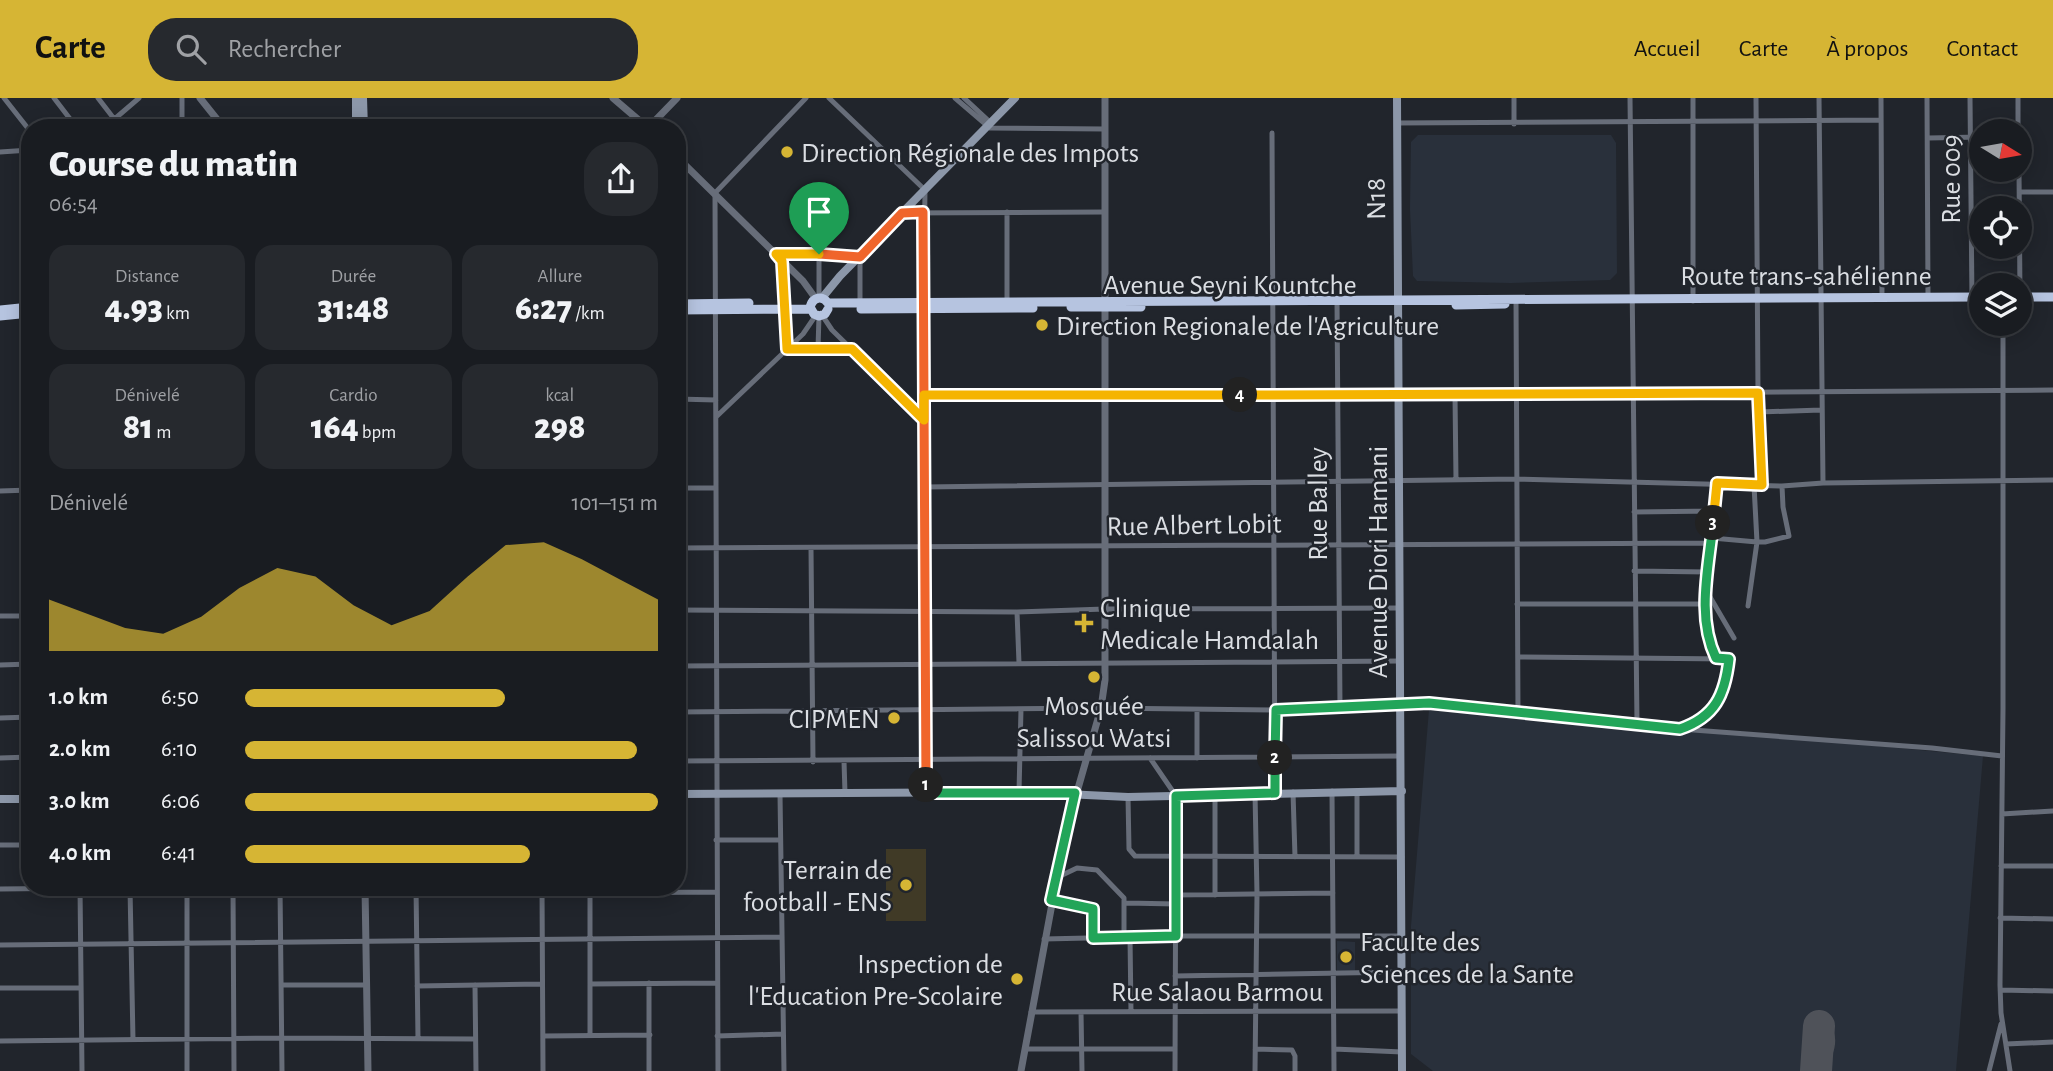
<!DOCTYPE html>
<html lang="fr">
<meta charset="utf-8">
<style>
body{margin:0;font-family:"Alegreya Sans",sans-serif;background:#26292e;color:#f1f3f6;height:100vh;display:flex;flex-direction:column;font-size:26px;white-space:nowrap}
*{box-sizing:border-box;margin:0}
p{font-size:23px;color:#9fa1a5}
.icon{flex:none;width:38px;height:38px;fill:none;stroke:currentColor;stroke-width:2;stroke-linecap:round;stroke-linejoin:round}
.map{position:relative;flex:1;overflow:hidden}
.details{position:absolute;left:21px;top:21px;width:665px;height:777px;display:flex;flex-direction:column;background:#191c21;border-radius:28px;box-shadow:0 4px 18px #0003,0 0 0 2px #373a3f}
.details>*{flex:none}
.needle{width:46px;rotate:101deg}
.controls{position:absolute;left:1969px;top:21px;display:grid;gap:14px}
.controls a{display:grid;place-items:center;width:63px;height:63px;border-radius:50%;background:#191c21;box-shadow:0 4px 18px #0003,0 0 0 2px #373a3f;font-size:35px}
.pin{position:absolute;display:grid;place-items:center;width:60px;height:60px;color:#fff;margin:-72px -30px;border-radius:50% 50% 50% 0;rotate:-45deg;box-shadow:0 0 7px #0007}
.pin .icon{rotate:45deg}
.km{position:absolute;width:35px;height:35px;margin:-18px;border-radius:50%;background:#222;color:#fff;font-size:19px;line-height:35px;text-align:center}
.round{display:grid;place-items:center;flex:none;width:74px;height:74px;border-radius:28px;background:#26292e}
.overview{display:flex;align-items:center;justify-content:space-between;height:119px;padding:0 28px}
h1{font-size:38px;font-weight:800;line-height:52px}
.metrics{display:grid;grid-template-columns:repeat(3,1fr);gap:10px;height:119px;padding:7px 28px}
.metrics div{display:grid;align-content:center;border-radius:18px;background:#26292e;text-align:center}
.metrics b{font-size:35px;font-weight:800}
.metrics small{font-size:19px;font-weight:400}
.metrics p{font-size:19px}
.chart{height:196px;padding:14px 28px}
.chart p{display:flex;justify-content:space-between}
.chart svg{width:100%;height:126px;margin-top:7px;fill:#d6b534;opacity:.7}
ul{padding:0 28px;list-style:none;font-size:23px}
li{display:grid;grid-template-columns:112px 84px 1fr;align-items:center;height:52px}
li i{height:18px;border-radius:9px;background:#d6b534}
header{display:flex;align-items:center;gap:42px;box-sizing:border-box;height:98px;padding:0 35px;background:#d6b534;color:#111}
header strong{font-size:33px}
nav{display:flex;gap:38px;margin-inline-start:auto;font-size:24px}
.search{width:490px;height:63px;background:#26292e;display:flex;align-items:center;gap:18px;box-sizing:border-box;padding:0 24px;border-radius:28px;color:#9fa1a5;font-size:26px}
.map>svg:first-child{display:block}
</style>
<header>
<strong>Carte</strong>
<div class="search"><svg class="icon" aria-label="search" viewBox="0 0 24 24"><circle cx="10" cy="10" r="6"/><path d="M15 15l6 6"/></svg>Rechercher</div>
<nav><a>Accueil</a><a>Carte</a><a>À propos</a><a>Contact</a></nav>
</header>
<div class="map">
<svg width="2053" height="973" viewBox="0 0 2053 973">
<rect width="100%" height="100%" fill="#21252c"/>
<!-- built -->
<path fill="#29303b" d="M1418,37h193l5,8 1,130 -7,7 -99,3 -94,-2 -4,-5 -3,-67 1,-67z
M1429,612l416,33 138,13 -27,315h-523l-22,-17v-128z
M1337,843l18,1v30l-18,-1z"/>
<!-- garden -->
<path fill="#403a26" d="M886,751h40v72h-40z"/>
<g fill="none" stroke-linecap="round" stroke-linejoin="round">
<!-- taxiway -->
<path stroke="#4f5259" stroke-width="12" d="M1814,973l-5,-18v-21c5,-6 9,-7 16,-5 10,15 0,30 -7,44"/>
<!-- runway -->
<path stroke="#4f5259" stroke-width="32" d="M1816,973l3,-45"/>
<!-- minor -->
<path stroke="#676d79" stroke-width="5" d="M4,0l26,33
M54,0l23,30
M98,0l17,22
M829,0l96,92 -2,159 3,444
M955,0l35,30 115,1
M964,0l27,25
M1630,0l7,625
M1693,0v203
M1756,0l2,295 4,92
M1819,0l4,385
M1881,0l1,199
M1927,0l1,199
M1970,0l2,204
M1397,25l484,-3
M1514,26v-26
M104,30l35,-30
M182,30v-30
M2018,33v-33
M1272,35l3,660
M1928,40l53,-1
M0,54l30,-2
M2019,72l1,127
M2020,94h33
M902,115l202,-1
M776,156l84,3v49
M819,156v44
M782,163l5,88h65
M1516,201l2,414
M1337,202l3,408
M1007,205v-91
M822,217l10,15 92,90
M2003,226v385l-3,276 1,28 9,58
M818,250l1,-32
M924,297h475l654,-5
M1455,297l1,85
M677,301l39,1
M1759,314l62,-2
M716,319l87,-83 13,-19
M1754,387l3,57h8l24,-6 -6,-29 -1,-21
M925,389l592,-8 265,7 41,-3 230,-3
M677,390h39
M30,392v37
M0,393l30,-1
M1634,414l80,-1
M1712,440l45,4 -9,64
M677,450l1034,-5
M811,450l2,214
M1634,473l74,1
M1706,492l28,48
M1517,506h188
M677,512l340,2 88,-3 295,-1
M1017,514l2,51
M0,518h30
M1518,559l211,2c-3,30 -13,58 -44,68
M1716,560l-8,-22 -3,-32 12,-121
M0,567l30,-1
M677,568l723,-5
M677,614l424,-4 175,2 152,-7 252,26 252,19 70,8
M0,620l30,-1
M0,660l30,-1
M1150,660l26,38 -1,275
M1197,660v-48
M677,663l724,-5
M844,663l1,32
M1332,693l2,280
M1357,693v64
M1019,694l2,-83
M1293,694l2,65
M1255,695l2,101 -2,177
M780,696l4,277
M1215,696v101
M1128,699l1,52 6,7 267,1
M2002,716l51,-3
M716,742h63
M0,747h30
M2001,768h52
M1056,780l21,-10 20,2 27,28v39
M80,789l2,184
M187,789v184
M233,789l1,184
M280,789l2,184
M416,789l2,152
M542,789l1,184
M130,790l3,152
M0,791l187,-2
M590,795l127,-1
M416,797l126,-1
M1176,797l157,-2
M1051,802l42,9v29
M1126,805l50,1
M2000,820l53,1
M1130,839l1,75
M1044,841l132,-3h226
M0,847l782,-8
M1175,878l226,-4
M649,885v88
M590,886l127,-1
M281,887h85
M475,887l1,86
M417,888l125,-2
M0,890h81
M2000,892l53,1
M1031,914l371,-1
M1081,914l1,59
M590,937v-148
M543,938l107,-1
M717,938l66,-2
M0,943l282,-3 193,1
M2006,946l47,-2
M1025,951h150
M1255,951l37,1 3,6v15
M1334,951l68,3
M718,973l-3,-878 91,-95
M1989,973l12,-47"/>
<!-- tertiary -->
<path stroke="#676d79" stroke-width="7" d="M200,0l24,30
M613,0l35,30 29,-30
M677,59l126,124 13,18
M365,789l3,184
M1021,973l44,-237 36,-126 4,-28v-582"/>
<!-- secondary -->
<path stroke="#8c97a9" stroke-width="8" d="M356,0v30
M363,0l1,30
M1397,0l5,973
M822,200l18,-22 175,-178
M677,696l347,-2 104,5 274,-6
M0,701h30"/>
<!-- trunk -->
<path stroke="#b6c4e0" stroke-width="9" d="M2020,199h33
M828,205l1153,-6
M828,205c-6,-8 -15,-6 -18,4l4,7 5,2 6,-2 3,-5
M677,206l72,-1
M1456,207l49,-1
M1071,209h70
M861,211l172,-1
M0,212l30,-3
M677,212l134,-1
M0,218l30,-3"/>
</g>
<g fill="none" stroke-linecap="round" stroke-linejoin="round">
<defs>
<path id="split-1" d="M819,156l41,3 42,-44 21,-1 3,573"/>
<path id="split-2" d="M926,687v8h149l-24,107 42,9v29l83,-2v-140l99,-3v-35"/>
<path id="split-3" d="M1275,660l1,-48 153,-7 251,26c35,-12 45,-34 49,-70l-13,-1c-20,-42 -7,-91 -3,-135"/>
<path id="split-4" d="M1240,297l518,-2 4,92 -45,-2 -4,40"/>
<path id="split-5" d="M819,156h-43l6,7 5,88h65l72,71v-25h316"/>
</defs>
<!-- split-1 casing -->
<use href="#split-1" stroke="#fff" stroke-width="14"/>
<!-- split-2 casing -->
<use href="#split-2" stroke="#fff" stroke-width="14"/>
<!-- split-3 casing -->
<use href="#split-3" stroke="#fff" stroke-width="14"/>
<!-- split-4 casing -->
<use href="#split-4" stroke="#fff" stroke-width="14"/>
<!-- split-5 casing -->
<use href="#split-5" stroke="#fff" stroke-width="14"/>
<!-- split-1 -->
<use href="#split-1" stroke="#f0652b" stroke-width="9"/>
<!-- split-2 -->
<use href="#split-2" stroke="#22a559" stroke-width="9"/>
<!-- split-3 -->
<use href="#split-3" stroke="#22a559" stroke-width="9"/>
<!-- split-4 -->
<use href="#split-4" stroke="#f5b400" stroke-width="9"/>
<!-- split-5 -->
<use href="#split-5" stroke="#f5b400" stroke-width="9"/>
</g>
<!-- markers -->
<g fill="#d6b534" stroke="#21252c" stroke-width="2.5">
<circle cx="787" cy="54" r="7"/>
<circle cx="1042" cy="227" r="7"/>
<path d="M1080.5 514.5h7v7h7v7h-7v7h-7v-7h-7v-7h7z"/>
<circle cx="1094" cy="579" r="7"/>
<circle cx="894" cy="620" r="7"/>
<circle cx="906" cy="787" r="7"/>
<circle cx="1346" cy="859" r="7"/>
<circle cx="1017" cy="881" r="7"/>
</g>
<g text-anchor="middle" stroke-width="5" stroke-linejoin="round" paint-order="stroke">
<!-- poi labels -->
<g font-size="28" fill="#dbdee3" stroke="#21252c" text-anchor="start">
<text x="801" y="64">Direction Régionale des Impots</text>
<text x="1056" y="237">Direction Regionale de l'Agriculture</text>
<text x="1100" y="519">Clinique<tspan x="1100" dy="32">Medicale Hamdalah</tspan></text>
<text x="1094" y="617" text-anchor="middle">Mosquée<tspan x="1094" dy="32">Salissou Watsi</tspan></text>
<text x="880" y="630" text-anchor="end">CIPMEN</text>
<text x="892" y="781" text-anchor="end">Terrain de<tspan x="892" dy="32">football - ENS</tspan></text>
<text x="1360" y="853">Faculte des<tspan x="1360" dy="32">Sciences de la Sante</tspan></text>
<text x="1003" y="875" text-anchor="end">Inspection de<tspan x="1003" dy="32">l'Education Pre-Scolaire</tspan></text>
</g>
<!-- street labels -->
<g font-size="28" fill="#dbdee3" stroke="#21252c">
<text transform="translate(1950 81) rotate(-90)" y="10">Rue 009</text>
<text transform="translate(1375 101) rotate(-91)" y="10">N18</text>
<text x="1806" y="187">Route trans-sahélienne</text>
<text x="1230" y="196">Avenue Seyni Kountche</text>
<text transform="translate(1317 406) rotate(-90)" y="10">Rue Balley</text>
<text transform="translate(1194 426) rotate(-1)" y="10">Rue Albert Lobit</text>
<text transform="translate(1377 464) rotate(-90)" y="10">Avenue Diori Hamani</text>
<text x="1217" y="903">Rue Salaou Barmou</text>
</g>
</g>
</svg>
<div class="controls">
<a><svg class="needle" viewBox="-14 -14 28 28"><path d="M0-13l5 13h-10z" fill="#e53935"/><path d="M0 13l5-13h-10z" fill="#9fa1a5"/></svg></a>
<a><svg class="icon" aria-label="locate" viewBox="0 0 24 24"><circle cx="12" cy="12" r="6"/><path d="M12 2v4M12 18v4M2 12h4M18 12h4"/></svg></a>
<a><svg class="icon" aria-label="layers" viewBox="0 0 24 24"><path d="M12 4l9 5-9 5-9-5zM3 14l9 5 9-5"/></svg></a>
</div>
<div class="pin" style="left:819px;top:156px;background:#1e9e55"><svg class="icon" aria-label="arrive" viewBox="0 0 24 24"><path d="M6 21V4h12l-3 4 3 4H6"/></svg></div>
<b class="km" style="left:926px;top:687px">1</b>
<b class="km" style="left:1275px;top:660px">2</b>
<b class="km" style="left:1713px;top:425px">3</b>
<b class="km" style="left:1240px;top:297px">4</b>
<section class="details">
<div class="overview"><div><h1>Course du matin</h1><p>06:54</p></div><a class="round"><svg class="icon" aria-label="share" viewBox="0 0 24 24"><path d="M12 15V3M7 8l5-5 5 5M5 13v7h14v-7"/></svg></a></div>
<div class="metrics">
<div><p>Distance</p><b>4.93<small> km</small></b></div>
<div><p>Durée</p><b>31:48</b></div>
<div><p>Allure</p><b>6:27<small> /km</small></b></div>
</div>
<div class="metrics">
<div><p>Dénivelé</p><b>81<small> m</small></b></div>
<div><p>Cardio</p><b>164<small> bpm</small></b></div>
<div><p>kcal</p><b>298</b></div>
</div>
<div class="chart"><p><span>Dénivelé</span>101–151 m</p>
<svg viewBox="0 0 160 44" preserveAspectRatio="none"><path d="M0 44V26L10 31L20 36L30 38L40 32L50 22L60 15L70 18L80 28L90 35L100 30L110 18L120 7L130 6L140 12L150 19L160 26V44z"/></svg>
</div>
<ul>
<li><b>1.0 km</b>6:50<i style="width:63%"></i></li>
<li><b>2.0 km</b>6:10<i style="width:95%"></i></li>
<li><b>3.0 km</b>6:06<i style="width:100%"></i></li>
<li><b>4.0 km</b>6:41<i style="width:69%"></i></li>
</ul>
</section>
</div>
